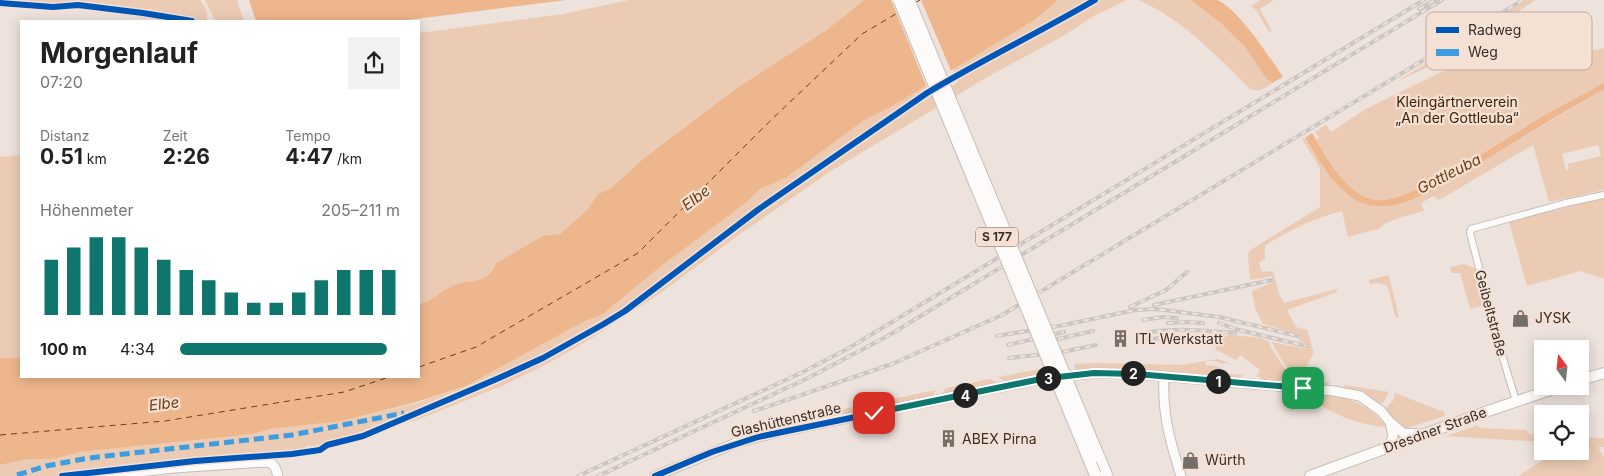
<!DOCTYPE html>
<html lang="de">
<meta charset="utf-8">
<style>
body{margin:0;font-family:Inter,sans-serif;background:#f2f2f2;color:#222;height:100vh;display:flex;flex-direction:column;font-size:19px;white-space:nowrap}
*{box-sizing:border-box;margin:0}
p{font-size:16px;color:#767676}
.icon{flex:none;width:28px;height:28px;fill:none;stroke:currentColor;stroke-width:2;stroke-linecap:round;stroke-linejoin:round}
.map{position:relative;flex:1;overflow:hidden}
.panel{position:absolute;left:20px;top:20px;width:400px;height:358px;display:flex;flex-direction:column;background:#fff;border-radius:0px;box-shadow:0 2px 12px #0003}
.panel>*{flex:none}
.needle{width:32px;rotate:345deg}
.buttons{position:absolute;left:1534px;top:340px;display:grid;gap:10px}
.buttons a{display:grid;place-items:center;width:55px;height:55px;border-radius:0px;background:#fff;box-shadow:0 2px 12px #0003;font-size:25px}
.pin{position:absolute;display:grid;place-items:center;width:42px;height:42px;color:#fff;margin:-21px;border-radius:10px;box-shadow:0 2px 8px #0006}
.km{position:absolute;width:25px;height:25px;margin:-12px;border-radius:50%;background:#222;color:#fff;font-size:14px;line-height:25px;text-align:center}
.round{display:grid;place-items:center;flex:none;width:52px;height:52px;border-radius:0px;background:#f2f2f2}
.overview{display:flex;align-items:center;justify-content:space-between;height:85px;padding:0 20px}
h1{font-size:28px;font-weight:700;line-height:38px}
.metrics{display:grid;grid-template-columns:repeat(3,1fr);gap:8px;height:85px;padding:5px 20px}
.metrics div{display:grid;align-content:center}
.metrics b{font-size:21px;font-weight:700}
.metrics small{font-size:14px;font-weight:400}
.metrics p{font-size:14px}
.chart{height:140px;padding:10px 20px}
.chart p{display:flex;justify-content:space-between}
.chart svg{width:100%;height:90px;margin-top:5px;stroke:#0f766e;stroke-width:6}
ul{padding:0 20px;list-style:none;font-size:16px}
li{display:grid;grid-template-columns:80px 60px 1fr;align-items:center;height:38px}
li i{height:12px;border-radius:6px;background:#0f766e}
.map>svg:first-child{display:block}
</style>
<div class="map">
<svg width="1604" height="476" viewBox="0 0 1604 476">
<rect width="100%" height="100%" fill="#ede2dc"/>
<!-- green -->
<path fill="#ebcbb4" fill-rule="evenodd" d="M0,0h200c4,6 10,13 6,20l-8,1 -71,-12 -49,-5 -25,2 -42,-3z
M205,0h32l7,21h-28z
M629,0h235l-36,29 -94,61 -91,69 -32,29 -13,6 -10,15 -28,25 -17,3 -47,26c-8,24 -29,15 -46,24 -11,5 -19,15 -31,17v-271l144,-19z
M1058,0h33l-45,26 -91,48 -2,-5 83,-50z
M1099,0h28l-33,16 -31,20 -74,40 -158,95 -91,63 -78,58 -75,49 -40,23 -43,21 -87,35 -36,10c74,-32 153,-59 222,-103 55,-34 105,-78 157,-117 55,-41 112,-78 169,-115l3,-1 3,3 22,-14 1,-5z
M1139,0h51l31,22 24,25 23,34 2,-1 2,3c-7,5 -13,10 -22,6 -25,-25 -54,-55 -84,-74 -8,-6 -18,-10 -27,-15z
M1261,0h13l-13,8 -1,2 12,21 -3,1 -13,-22 -5,-4z
M1527,0h9l-93,57 -5,5 -40,19z
M1604,48v34c-20,13 -42,23 -63,35 -31,19 -134,88 -165,83 -27,-3 -48,-40 -60,-60l3,-2 -4,-6 11,-7 5,7 33,-22 77,-38 21,-6 120,-13z
M927,84l2,6 -98,64 -231,170 -58,32 -44,21 -135,58 -41,10 -16,1 1,5 -10,1 -108,8 -135,16h-54v-11l28,-6h25l28,-7 172,-18 17,-5 72,-8 71,-17 53,-18 117,-64 20,-8 57,-47 87,-65 13,-13 26,-11 77,-57 28,-14z
M1604,89v101l-55,12 -16,-57 -94,55 -5,-4 -13,7 3,8 -22,6 -16,6 -8,6 -30,8 -6,-26c-31,8 -50,19 -77,34v14l-6,4 3,9 11,-1 6,23 5,9 53,-14v3l-50,18 9,17 11,3 7,23 -7,12 -2,15 26,3 -4,1 -2,3c-6,0 -14,0 -19,-3 -13,-6 -29,-29 -34,-42l35,7v-5l-8,-3 1,-6 -37,-11 -8,-16 -3,-17 22,-9 -2,-6 -22,4 -2,-25 1,-4 71,-44v-39l-18,-29 2,-1 21,32 50,37 75,-26zM1598,145l3,11 -33,8 1,5 -3,1 -4,-16z
M21,155v203h-21v-201z
M1604,198v81l-24,-8 -53,15 -18,-64 59,-16z
M1464,264l12,5 10,36 -16,4 -10,-36h-8l-2,-6z
M1389,275l10,43h-3l-9,-33 -9,-2 -8,1 -1,-4z
M1232,335l28,3 8,3c5,12 22,32 24,43h-8v-3l-5,-1 -1,3 -14,-1 -7,-7 3,-5 -20,-15 -4,5 -20,-10 -3,-13z
M1218,359l14,5 -8,-1 -2,1 -7,-3h-9l-1,4 11,1 5,2v5l22,2 -4,4 -114,-10 -49,1 -2,-6 26,-1 80,2z
M1040,369l3,7 -36,7 -9,-6z
M990,379l10,4 -60,12 6,-7z
M1344,385l45,7 -6,11h-4l-33,-14z
M936,390l-4,7 -151,30 -1,-5z
M1303,393c38,5 57,2 84,34 -31,-2 -60,-15 -84,-34z
M1395,393l44,17h4l2,6 -44,14 -16,-19v-2l8,-8z
M1478,425l1,3 47,2 3,4 13,1v7l-95,-6z
M1580,437l24,1v9h-6l6,10v19h-86l39,-25h23z"/>
<!-- water -->
<path fill="#eeb68c" d="M249,0h317l-166,21h-144z
M864,0h194l-22,19 -145,88 -28,14 -77,57 -26,11 -13,13 -87,65 -57,47 -20,8 -117,64 -53,17 -71,18 -72,8 -17,5 -172,18 -28,7h-25l-28,6v-107h21v18h398v-72c12,-2 20,-12 31,-17 16,-9 38,0 46,-24l47,-27 17,-2 28,-25 10,-15 13,-6 32,-29 91,-69 94,-61z
M1190,0c8,0 20,0 27,0 21,8 53,58 66,77l-11,6 -2,-3 -2,1 -23,-34 -24,-24z
M1604,82v7c-39,22 -76,45 -114,68 -25,15 -50,31 -77,42 -13,6 -34,10 -48,5 -29,-11 -45,-42 -60,-66l7,-5c13,22 35,64 64,67 32,5 134,-64 165,-83 21,-12 43,-22 63,-35z"/>
<!-- pier -->
<path fill="#ede2dc" d="M891,0h30l31,73 -25,15z"/>
<g fill="none" stroke-linecap="round" stroke-linejoin="round">
<!-- ferry -->
<path stroke="#6f3e12" stroke-width="1" stroke-dasharray="6 5" stroke-linecap="butt" d="M915,3l5,-3
M419,367l57,-20 162,-94 133,-133 91,-86 37,-22
M0,435l165,-14 179,-29 48,-16"/>
<defs>
<path id="street" d="M1516,401l-17,-56 -29,-112 1,-4 95,-26 38,-8"/>
<path id="secondary" d="M1164,376c-2,38 6,65 17,100
M1389,448l4,-12 -3,-14
M103,476l71,-8 91,-6c9,0 11,6 13,14
M655,476l81,-33 42,-11 263,-53 53,-6 42,1 198,17 26,5 21,15 9,11 13,11 19,1"/>
<path id="primary" d="M1580,380l24,-7
M1310,476l178,-65 74,-25"/>
<path id="highway" d="M1099,457l8,19"/>
</defs>
<!-- street casing -->
<use href="#street" stroke="#c6beb8" stroke-width="8"/>
<!-- secondary casing -->
<use href="#secondary" stroke="#c6beb8" stroke-width="11"/>
<!-- primary casing -->
<use href="#primary" stroke="#c6beb8" stroke-width="12"/>
<!-- highway casing -->
<use href="#highway" stroke="#c6beb8" stroke-width="13"/>
<!-- street -->
<use href="#street" stroke="#fcfbfa" stroke-width="6"/>
<!-- secondary -->
<use href="#secondary" stroke="#fcfbfa" stroke-width="9"/>
<!-- primary -->
<use href="#primary" stroke="#fcfbfa" stroke-width="10"/>
<!-- highway -->
<use href="#highway" stroke="#fcfbfa" stroke-width="11"/>
<defs>
<path id="rail" d="M1419,9l16,-9
M1154,305l118,-25
M1130,307l36,-17 21,-18
M1143,320l20,-3 14,1
M1168,323l18,-1 17,1
M1219,323l16,6 71,17
M1146,333c30,-6 59,-2 89,0
M997,336l67,-11 71,-15 21,-1 63,8 79,19
M1058,339l35,-8
M1147,340l24,-4
M1008,345l56,-13
M1009,358l53,-6 34,-7
M754,411l138,-47 110,-49 521,-315
M578,476l225,-104 46,-24 575,-348
M598,476l208,-97 80,-42 556,-337"/>
</defs>
<!-- rail casing -->
<use href="#rail" stroke="#c9c6c4" stroke-width="4"/>
<!-- rail -->
<use href="#rail" stroke="#f5e1d4" stroke-width="2" stroke-dasharray="5.5" stroke-linecap="butt"/>
<defs>
<path id="highway-bridge" d="M899,0l196,474
M909,0l190,457"/>
</defs>
<!-- highway-bridge casing -->
<use href="#highway-bridge" stroke="#c6beb8" stroke-width="13" stroke-linecap="butt"/>
<!-- highway-bridge -->
<use href="#highway-bridge" stroke="#fcfbfa" stroke-width="11"/>
<!-- quiet -->
<path stroke="#3e9de1" stroke-width="5" stroke-dasharray="10 5" stroke-linecap="butt" d="M17,475l29,-9 43,-8 203,-23 112,-22"/>
<defs>
<path id="cycleway" d="M0,3l53,4 25,-2 65,8 49,8
M62,476l133,-15 97,-7 28,-4 7,-5 36,-9 136,-58 44,-20 59,-33 23,-14 134,-102 168,-116c55,-33 113,-61 168,-93
M655,476l57,-24 46,-15 283,-58 53,-6 42,1 28,2"/>
</defs>
<!-- cycleway casing -->
<use href="#cycleway" stroke="#f5e1d4" stroke-width="9"/>
<!-- cycleway -->
<use href="#cycleway" stroke="#0057b8" stroke-width="6"/>
</g>
<g fill="none" stroke-linecap="round" stroke-linejoin="round">
<defs>
<path id="route" d="M874,413l167,-34 53,-6 42,1 167,14"/>
</defs>
<!-- route casing -->
<use href="#route" stroke="#fff" stroke-width="10"/>
<!-- route -->
<use href="#route" stroke="#0f766e" stroke-width="6"/>
</g>
<!-- icons -->
<defs>
<symbol id="shop-bare" viewBox="-9 -9 18 18"><path d="M-5-2.5h2.3a2.7 3.5 0 0 1 5.4 0H5L5.5 6h-11ZM-1.5-2.5h3a1.5 2.3 0 0 0-3 0Z" fill="#766e68" stroke="#f5e1d4" stroke-width="2.5" paint-order="stroke"/></symbol>
<symbol id="building-bare" viewBox="-9 -9 18 18"><path d="M-4-6H4V6H1V3H-1V6H-4ZM-2.5-4.3h1.7v1.8h-1.7ZM.8-4.3h1.7v1.8H.8ZM-2.5-1h1.7V.8h-1.7ZM.8-1h1.7V.8H.8Z" fill="#766e68" stroke="#f5e1d4" stroke-width="2.5" paint-order="stroke"/></symbol>
</defs>
<g fill-rule="evenodd">
<use href="#shop-bare" x="1508" y="306" width="25" height="25"/>
<use href="#building-bare" x="1108" y="326" width="25" height="25"/>
<use href="#building-bare" x="936" y="426" width="25" height="25"/>
<use href="#shop-bare" x="1178" y="448" width="25" height="25"/>
</g>
<g text-anchor="middle" stroke-width="4.5" stroke-linejoin="round" paint-order="stroke">
<!-- shield labels -->
<rect fill="#f5e1d4" stroke="#6f645d" stroke-width="1" x="976" y="227.5" width="42" height="19" rx="4"/>
<g font-size="12" font-weight="bold" fill="#362f2a">
<text x="997" y="241">S 177</text>
</g>
<!-- park labels -->
<g font-size="14" fill="#3f2208" stroke="#f5e1d4">
<text x="1457" y="107">Kleingärtnerverein<tspan x="1457" dy="16">„An der Gottleuba“</tspan></text>
</g>
<!-- street labels -->
<g font-size="14" fill="#362f2a" stroke="#f5e1d4">
<text transform="translate(1491 313) rotate(75)" y="5">Geibeltstraße</text>
<text transform="translate(786 420) rotate(-13)" y="5">Glashüttenstraße</text>
<text transform="translate(1435 430) rotate(-20)" y="5">Dresdner Straße</text>
</g>
<!-- poi labels -->
<g font-size="14" fill="#362f2a" stroke="#f5e1d4" text-anchor="start">
<text x="1535" y="323">JYSK</text>
<text x="1135" y="344">ITL Werkstatt</text>
<text x="962" y="444">ABEX Pirna</text>
<text x="1205" y="465">Würth</text>
</g>
<!-- water labels -->
<g font-size="15" font-style="italic" fill="#6f3e12" stroke="#f5e1d4">
<text transform="translate(1449 174) rotate(-27)" y="5">Gottleuba</text>
<text transform="translate(696 198) rotate(-37)" y="5">Elbe</text>
<text transform="translate(164 404) rotate(-7)" y="5">Elbe</text>
</g>
</g>
<!-- legend -->
<rect x="1426" y="12" width="166" height="58" rx="8" fill="#f5e1d4" stroke="#bcaca1" stroke-width="1"/>
<rect x="1436" y="27" width="23" height="6" fill="#0057b8"/>
<rect x="1436" y="49" width="23" height="7" fill="#3e9de1"/>
<g font-size="14" fill="#362f2a">
<text x="1468" y="35">Radweg</text>
<text x="1468" y="57">Weg</text>
</g>
</svg>
<div class="buttons">
<a><svg class="needle" viewBox="-14 -14 28 28"><path d="M0-13l5 13h-10z" fill="#e53935"/><path d="M0 13l5-13h-10z" fill="#767676"/></svg></a>
<a><svg class="icon" aria-label="locate" viewBox="0 0 24 24"><circle cx="12" cy="12" r="6"/><path d="M12 2v4M12 18v4M2 12h4M18 12h4"/></svg></a>
</div>
<div class="pin" style="left:1303px;top:388px;background:#1e9e55"><svg class="icon" aria-label="arrive" viewBox="0 0 24 24"><path d="M6 21V4h12l-3 4 3 4H6"/></svg></div>
<div class="pin" style="left:874px;top:413px;background:#d93025"><svg class="icon" aria-label="check" viewBox="0 0 24 24"><path d="M5 12l5 5 9-10"/></svg></div>
<b class="km" style="left:1218px;top:381px">1</b>
<b class="km" style="left:1133px;top:373px">2</b>
<b class="km" style="left:1048px;top:378px">3</b>
<b class="km" style="left:965px;top:395px">4</b>
<section class="panel">
<div class="overview"><div><h1>Morgenlauf</h1><p>07:20</p></div><a class="round"><svg class="icon" aria-label="share" viewBox="0 0 24 24"><path d="M12 15V3M7 8l5-5 5 5M5 13v7h14v-7"/></svg></a></div>
<div class="metrics">
<div><p>Distanz</p><b>0.51<small> km</small></b></div>
<div><p>Zeit</p><b>2:26</b></div>
<div><p>Tempo</p><b>4:47<small> /km</small></b></div>
</div>
<div class="chart"><p><span>Höhenmeter</span>205–211 m</p>
<svg viewBox="0 0 160 44" preserveAspectRatio="none"><path d="M5 44V17M15 44V11M25 44V6M35 44V6M45 44V11M55 44V17M65 44V22M75 44V27M85 44V33M95 44V38M105 44V38M115 44V33M125 44V27M135 44V22M145 44V22M155 44V22"/></svg>
</div>
<ul>
<li><b>100 m</b>4:34<i style="width:94%"></i></li>
</ul>
</section>
</div>
